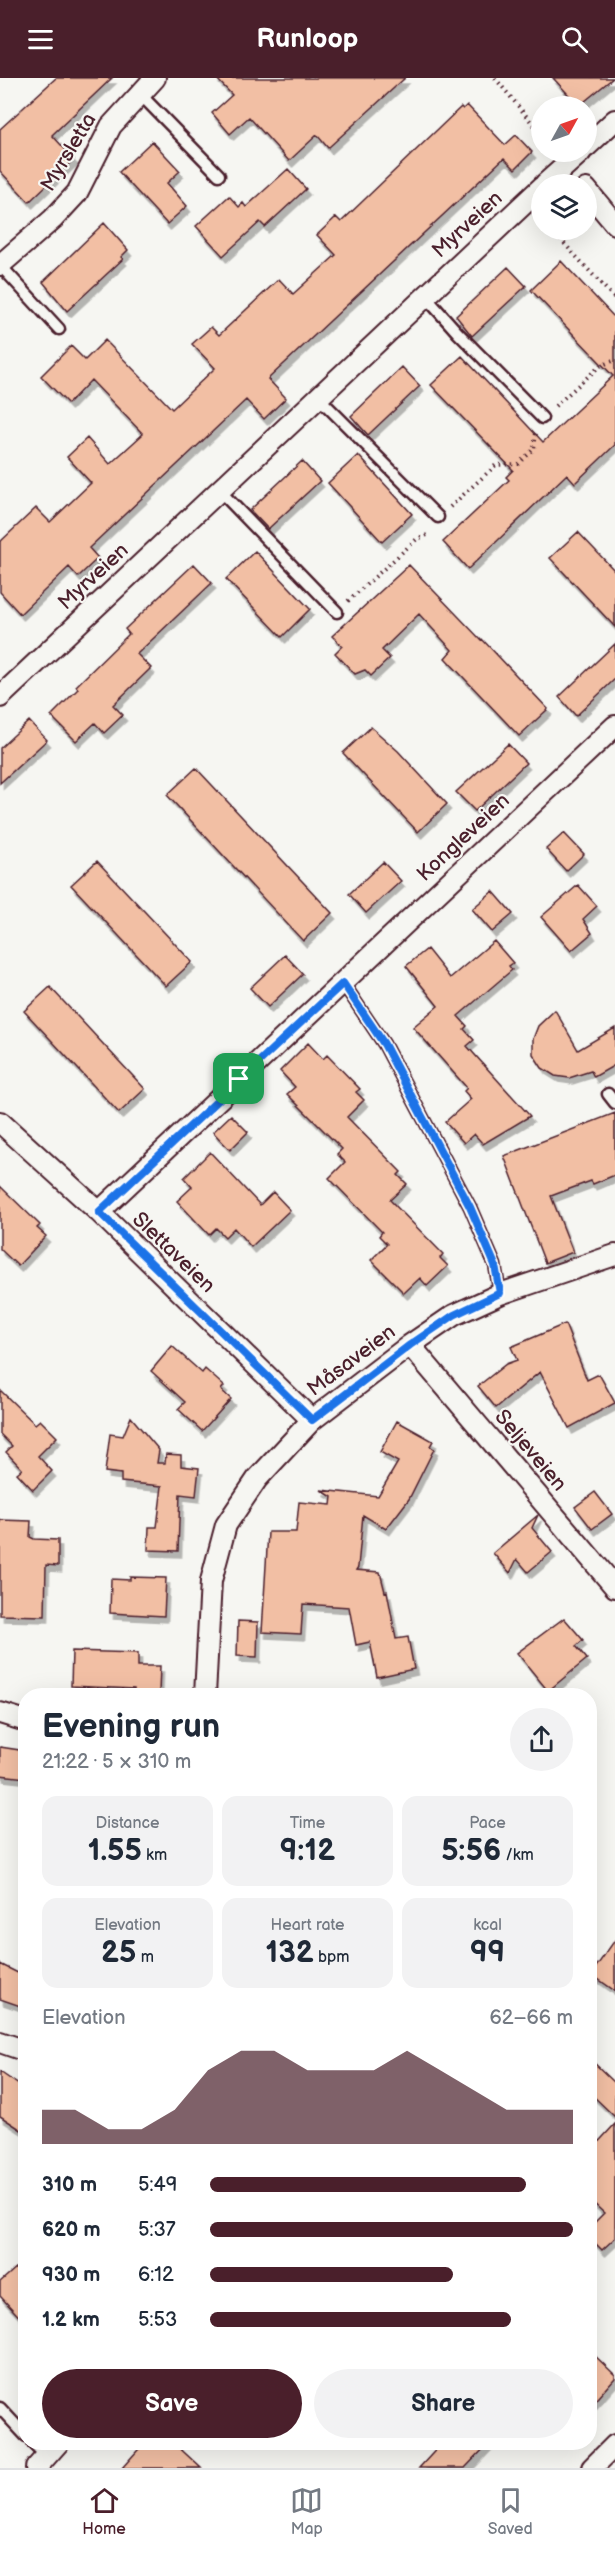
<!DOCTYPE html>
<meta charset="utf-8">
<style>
body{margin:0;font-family:"Balsamiq Sans",sans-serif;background:#f2f2f3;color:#1f2937;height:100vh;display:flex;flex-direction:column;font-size:22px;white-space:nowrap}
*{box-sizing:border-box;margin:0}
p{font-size:20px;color:#747a83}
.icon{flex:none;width:33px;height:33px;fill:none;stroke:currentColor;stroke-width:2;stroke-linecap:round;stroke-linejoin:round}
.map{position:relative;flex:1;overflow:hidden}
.sheet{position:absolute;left:18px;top:1610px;width:579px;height:762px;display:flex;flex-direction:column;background:#fff;border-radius:24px;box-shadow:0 6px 24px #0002}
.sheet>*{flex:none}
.needle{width:39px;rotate:50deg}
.buttons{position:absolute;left:531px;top:18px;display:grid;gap:12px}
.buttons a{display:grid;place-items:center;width:66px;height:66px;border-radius:50%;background:#fff;box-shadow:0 6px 24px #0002;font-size:30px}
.pin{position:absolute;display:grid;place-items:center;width:51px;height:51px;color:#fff;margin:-26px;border-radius:12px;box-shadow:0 3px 9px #0006}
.round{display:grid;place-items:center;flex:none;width:63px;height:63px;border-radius:32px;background:#f2f2f3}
.summary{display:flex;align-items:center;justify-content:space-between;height:102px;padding:0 24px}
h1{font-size:33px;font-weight:700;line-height:45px}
.figures{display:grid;grid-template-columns:repeat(3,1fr);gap:9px;height:102px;padding:6px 24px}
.figures div{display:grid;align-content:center;border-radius:15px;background:#f2f2f3;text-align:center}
.figures b{font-size:30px;font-weight:700}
.figures small{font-size:16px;font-weight:400}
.figures p{font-size:16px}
.chart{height:168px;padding:12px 24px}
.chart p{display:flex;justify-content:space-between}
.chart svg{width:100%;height:108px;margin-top:6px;fill:#4a1f2b;opacity:.7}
.cta{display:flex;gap:12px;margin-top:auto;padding:12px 24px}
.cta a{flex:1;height:69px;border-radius:36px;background:#4a1f2b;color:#fff;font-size:24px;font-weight:700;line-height:69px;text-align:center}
.cta a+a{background:#f2f2f3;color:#1f2937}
ul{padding:0 24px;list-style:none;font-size:20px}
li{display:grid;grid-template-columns:96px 72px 1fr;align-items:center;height:45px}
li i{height:15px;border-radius:8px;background:#4a1f2b}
header{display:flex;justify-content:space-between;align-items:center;height:78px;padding:0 24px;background:#4a1f2b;color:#fff;font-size:27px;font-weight:700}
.tab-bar{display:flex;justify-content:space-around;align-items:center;height:84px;border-top:2px solid #e0e1e3;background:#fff;font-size:16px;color:#747a83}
.tab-bar a{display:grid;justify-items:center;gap:3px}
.tab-bar .active{color:#4a1f2b}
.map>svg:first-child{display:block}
</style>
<header><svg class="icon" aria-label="menu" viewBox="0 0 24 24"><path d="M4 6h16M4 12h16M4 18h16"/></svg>Runloop<svg class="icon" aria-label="search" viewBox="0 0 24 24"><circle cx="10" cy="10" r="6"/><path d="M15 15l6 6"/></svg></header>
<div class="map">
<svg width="615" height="2390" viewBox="0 0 615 2390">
<defs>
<filter id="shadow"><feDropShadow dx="3.5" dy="6" stdDeviation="0" flood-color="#0004"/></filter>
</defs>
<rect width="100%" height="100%" fill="#f6f6f2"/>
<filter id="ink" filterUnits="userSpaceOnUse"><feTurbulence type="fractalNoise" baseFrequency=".0167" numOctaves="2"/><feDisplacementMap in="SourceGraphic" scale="12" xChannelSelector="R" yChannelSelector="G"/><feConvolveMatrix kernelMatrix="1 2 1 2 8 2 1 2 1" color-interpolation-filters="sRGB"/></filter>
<g filter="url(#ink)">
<!-- building -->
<path fill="#f2bfa4" stroke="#4a1f2b" stroke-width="1.5" filter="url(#shadow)" d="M56,0h56l-60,57 22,24 -45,43 -29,-31v-42z
M216,0h189l-77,70 -11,-13 -28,26 -40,-44 -19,17 -18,-21 20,-18z
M553,0h60l-34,28z
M467,27l38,40 11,-10 16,17 -17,17 -11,-11 -236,221 18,19 -22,21 -18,-19 -157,148 9,10 -20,19 -9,-10 -49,47 -20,-22v-50l36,-34 14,14 41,-39 -24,-26 20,-19 23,26 33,-30 -52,-54 -23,24 -27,-28 30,-30 14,14 20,-20 67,69 43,-41 -23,-24 19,-17 8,8 60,-56 14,15 43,-39 -19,-20 19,-18 5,5 120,-115 2,2z
M152,63l28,30 -13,12 20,23 -20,18 -48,-52z
M288,91l18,20 -41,38 -5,-5 -37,34 -27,-30 33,-30 10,11 4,-4 3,4z
M104,145l24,27 -7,7 2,2 -56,52 -24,-29z
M561,183l54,57v127l-40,38 -8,-9 -99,95 -25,-27 66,-62 -3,-3 7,-7 -82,-85 31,-29 81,86 70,-66 -82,-86z
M508,189l18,19 -54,50 -16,-20z
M402,289l18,19 -52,49 -17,-19z
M358,377l54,59 -30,28 -54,-59z
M302,383l18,20 -52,48 -18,-19z
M578,454l37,39v56l-65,-69z
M255,473l55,58 -28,28 -56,-58z
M194,486l18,19 -75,71 14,14 -38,37 10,10 -19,18 -9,-10 -19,18 -25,-25 27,-27 -2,-3 53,-52 -4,-5z
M409,487l72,75 1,-1 66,70 -29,27 -74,-78 7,-8 -33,-36 -37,36 8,8 -19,18 -6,-6 -10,4 -20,-21 7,-7 -10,-10z
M615,566v35l-39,37 -17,-19z
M29,643l18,19 -47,43v-35z
M371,649l27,24 49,53 -29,28 -75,-79z
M508,666l18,19 -51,48 -19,-19z
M196,690l136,145 -29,28 -136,-146z
M564,755l20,21 -18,17 -20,-22z
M97,783l95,101 -26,24 -95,-101z
M383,784l18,19 -35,32 -17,-19z
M578,807l19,21 -14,13 9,14 -21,18 -30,-34z
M493,813l20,23 -21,18 -20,-23z
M494,863l19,22 -4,3 3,4 -54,46 9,10 -3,3 10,11 -7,6 63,70 -47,28 -9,-10 -10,9 -19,-21 26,-23 -7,-8 3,-3 -54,-61 25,-21 -32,-40 21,-17 23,29z
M285,877l18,19 -35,33 -18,-19z
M50,909l95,102 -26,24 -95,-102z
M555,932l23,40 37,-22v37l-21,12 -3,-6 -22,7 -14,-2 -13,-8 -9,-14v-15l5,-13z
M308,965l15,16 4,-4 33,34 -4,3 8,8 -17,17 54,55 -3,3 9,9 -17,16 53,54 -3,4 8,8 -21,20 -7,-8 -16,15 -33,-33 16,-16 -8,-8 3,-4 -53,-54 16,-16 -8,-8 5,-5 -55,-55 8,-7 -15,-16z
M615,1035v62l-22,9 -2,-3 -40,15 22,56 -28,11 -41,-107z
M231,1037l17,17 -18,18 -17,-18z
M210,1074l50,53 13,-13 17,18 -39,37 -17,-19 -9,9 -9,-9 -7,7 -32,-34 15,-14 -8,-9z
M0,1108l40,39 -3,3 9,8 -28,30 -18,-17z
M565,1246l22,56 12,-6 16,29 -46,25 -29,-56 -44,36 -18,-22 28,-22 11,-4 -6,-13z
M172,1268l30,27 3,-4 19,17 -3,4 10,9 -29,32 -24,-22 7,-7 -34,-31z
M0,1312l35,34 5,-4 17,17 -19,19 14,15 -19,19 -16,-17 5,-4 -16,-17 6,-6 -12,-12z
M131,1339l28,33 -2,13h8l1,-9 15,1v11l18,2 -3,28 -16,-2 -2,57 -30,-1 1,-23h8l5,-41 -41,-4v-8l-16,-2 5,-38 13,2z
M397,1343l36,20 -3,5 4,3 -25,50 -23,30 -23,-14 -5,52 -2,3 24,2 5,20 2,-1 9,48 12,-2 6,32 -37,8 -7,-35 -14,3 -7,-38 -46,-3 -2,30 -39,-2 6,-100h28l3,-30 32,3 1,-8 -11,-7 57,6 20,-34 -18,-10z
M595,1414l17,22 -20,15 -17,-22z
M538,1437l-6,13 20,24 -24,20 -11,-13 -7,14 -17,-20z
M0,1442l31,1 -1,16 4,2 24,1v26l-12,-1 -1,51 -45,-1z
M130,1499l36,1 -2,38 -54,-3 1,-34 19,1z
M564,1540l19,22 -7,6 11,13 -39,32 -31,-38z
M238,1543l20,1 -1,35 -20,-1z
M72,1573l66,2v13h22l-1,27 -25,-1v-3l-63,-3z
M0,1669l26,4v27l-26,-3z
M615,1862v51l-24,-17z
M0,1886l26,13v31l-26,-9z
M590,1981l25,24v34l-25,-24z
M0,1994l26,18v43l-26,-17z
M615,2046v114l-13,12 -12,-12v-11l14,-14 -14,-13v-49z
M26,2181v65l-26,-28v-14z
M590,2273l25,24v3l-25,28z
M145,2364h28l28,26h-79z
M443,2364h47l-25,26h-46z"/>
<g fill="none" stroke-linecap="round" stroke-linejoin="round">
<defs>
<path id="lane" d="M140,16l79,81
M0,187l59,64
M425,218l33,37 84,85
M318,319l120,120
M219,412l118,122
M343,905l41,61 86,163 25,58 5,29
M608,1016l7,9
M0,2330l26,28
M32,2364l14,14"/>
<path id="street" d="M586,69l29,-27
M545,106l36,-32
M586,111l29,35
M0,187l53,-46 24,-26 34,-67 44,-48
M0,619l542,-510
M0,1044l99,90 213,208
M99,1134l516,-486
M410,1267l205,242
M205,1617l6,-114 15,-56 31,-46 55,-59 98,-75 44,-30 46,-21 115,-39
M0,1635l26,8
M0,1964l26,9
M36,2390l23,-26
M592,2390l23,-23"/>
</defs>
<!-- lane casing -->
<use href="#lane" stroke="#4a1f2b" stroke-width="15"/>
<!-- street casing -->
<use href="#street" stroke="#4a1f2b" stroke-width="24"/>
<!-- path -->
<path stroke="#4a1f2b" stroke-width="4" stroke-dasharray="1.5 4.5" stroke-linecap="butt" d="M495,0l47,57
M552,152l63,69
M555,328l45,-40 15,-6
M450,429l46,-42 22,-1 16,-15 2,-16
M348,523l69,-62 13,-5"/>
<!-- lane -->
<use href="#lane" stroke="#f6f6f2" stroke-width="10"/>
<!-- street -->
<use href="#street" stroke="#f6f6f2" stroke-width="20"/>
</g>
</g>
<g fill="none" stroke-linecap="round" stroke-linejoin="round" filter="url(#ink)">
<defs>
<path id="route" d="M343,905l41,61 86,163 25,58 5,28 -46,22 -44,30 -98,75 -213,-208z"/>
</defs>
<!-- route casing -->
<use href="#route" stroke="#fff" stroke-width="12"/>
<!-- route -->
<use href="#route" stroke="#1a73e8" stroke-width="8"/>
</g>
<g text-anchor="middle" stroke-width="4.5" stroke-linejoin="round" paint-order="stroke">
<!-- street labels -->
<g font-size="21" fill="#4a1f2b" stroke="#f6f6f2">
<text transform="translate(68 74) rotate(-59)" y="7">Myrsletta</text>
<text transform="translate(467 146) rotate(-43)" y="7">Myrveien</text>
<text transform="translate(93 498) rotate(-43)" y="7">Myrveien</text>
<text transform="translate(463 759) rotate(-43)" y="7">Kongleveien</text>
<text transform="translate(174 1174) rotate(44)" y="7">Slettaveien</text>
<text transform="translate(351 1282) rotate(-37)" y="7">Måsaveien</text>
<text transform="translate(531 1372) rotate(50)" y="7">Seljeveien</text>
</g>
</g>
</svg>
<div class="buttons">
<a><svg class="needle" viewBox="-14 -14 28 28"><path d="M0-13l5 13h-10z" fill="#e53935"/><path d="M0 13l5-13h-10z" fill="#747a83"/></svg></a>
<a><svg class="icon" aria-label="layers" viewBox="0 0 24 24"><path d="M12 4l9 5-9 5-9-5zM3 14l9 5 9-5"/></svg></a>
</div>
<div class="pin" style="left:239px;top:1001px;background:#1e9e55"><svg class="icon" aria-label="arrive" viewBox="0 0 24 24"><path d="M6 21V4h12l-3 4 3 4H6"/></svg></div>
<section class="sheet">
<div class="summary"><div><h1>Evening run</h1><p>21:22 · 5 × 310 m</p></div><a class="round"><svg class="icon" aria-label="share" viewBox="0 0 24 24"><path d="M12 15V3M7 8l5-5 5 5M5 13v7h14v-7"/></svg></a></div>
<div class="figures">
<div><p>Distance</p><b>1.55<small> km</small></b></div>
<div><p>Time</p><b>9:12</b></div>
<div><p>Pace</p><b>5:56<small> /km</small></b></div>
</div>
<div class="figures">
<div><p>Elevation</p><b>25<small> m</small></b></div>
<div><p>Heart rate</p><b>132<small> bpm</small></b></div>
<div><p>kcal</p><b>99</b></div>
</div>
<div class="chart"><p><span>Elevation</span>62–66 m</p>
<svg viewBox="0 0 160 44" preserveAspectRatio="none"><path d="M0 44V30L10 30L20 38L30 38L40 30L50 14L60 6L70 6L80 14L90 14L100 14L110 6L120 14L130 22L140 30L150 30L160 30V44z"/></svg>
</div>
<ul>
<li><b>310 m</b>5:49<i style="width:87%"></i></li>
<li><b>620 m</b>5:37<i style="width:100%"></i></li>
<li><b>930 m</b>6:12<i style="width:67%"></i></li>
<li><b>1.2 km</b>5:53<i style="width:83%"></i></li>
</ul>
<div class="cta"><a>Save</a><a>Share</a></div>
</section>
</div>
<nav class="tab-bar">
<a class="active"><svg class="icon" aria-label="home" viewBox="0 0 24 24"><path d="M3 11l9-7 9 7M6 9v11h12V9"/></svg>Home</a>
<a><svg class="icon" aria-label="map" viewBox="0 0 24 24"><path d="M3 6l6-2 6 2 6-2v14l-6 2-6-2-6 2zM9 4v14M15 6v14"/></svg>Map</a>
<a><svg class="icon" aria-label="saved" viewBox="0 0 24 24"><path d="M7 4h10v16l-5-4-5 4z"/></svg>Saved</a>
</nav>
